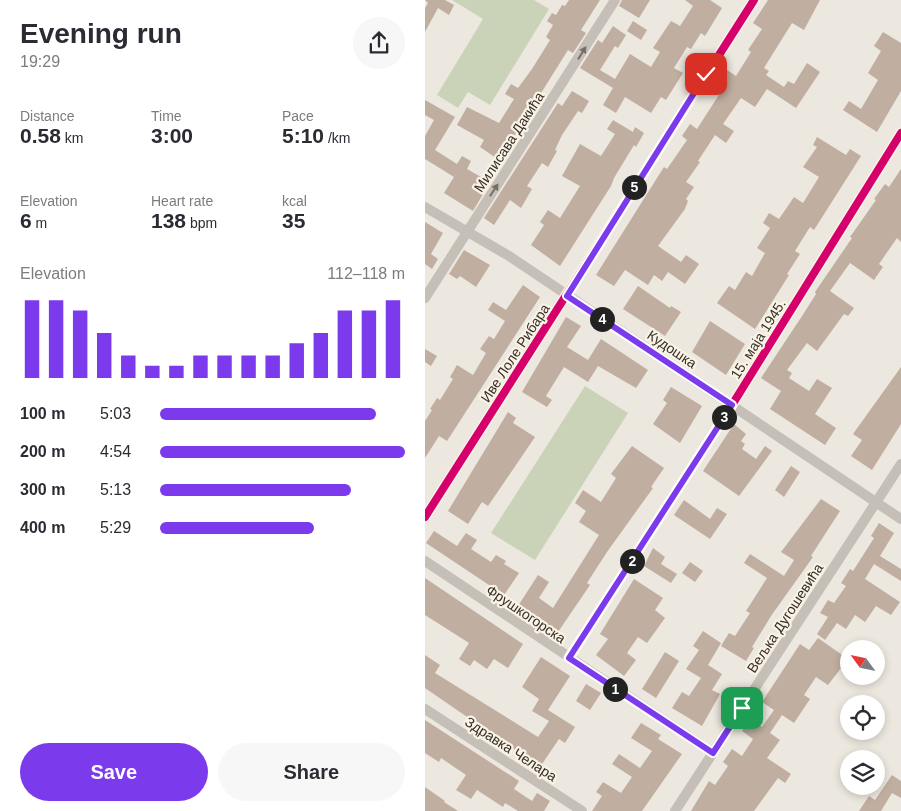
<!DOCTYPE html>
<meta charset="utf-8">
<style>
body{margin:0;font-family:Arial,sans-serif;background:#f7f7f7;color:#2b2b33;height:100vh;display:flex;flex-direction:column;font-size:19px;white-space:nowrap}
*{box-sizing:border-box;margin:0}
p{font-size:16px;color:#7c7c81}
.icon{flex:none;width:28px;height:28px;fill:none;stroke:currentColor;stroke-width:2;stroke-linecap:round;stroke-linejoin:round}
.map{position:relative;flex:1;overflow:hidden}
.drawer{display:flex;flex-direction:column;background:#fff;width:425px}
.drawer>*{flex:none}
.needle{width:32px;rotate:303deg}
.tools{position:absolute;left:415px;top:640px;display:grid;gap:10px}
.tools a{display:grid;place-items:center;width:45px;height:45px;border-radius:50%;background:#fff;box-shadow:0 2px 8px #0003;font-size:25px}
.pin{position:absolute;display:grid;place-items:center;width:42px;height:42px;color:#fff;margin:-21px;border-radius:10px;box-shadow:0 2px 8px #0006}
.km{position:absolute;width:25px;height:25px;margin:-12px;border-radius:50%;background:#222;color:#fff;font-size:14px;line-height:25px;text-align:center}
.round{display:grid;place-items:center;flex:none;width:52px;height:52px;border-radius:26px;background:#f7f7f7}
.overview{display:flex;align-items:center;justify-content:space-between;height:85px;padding:0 20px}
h1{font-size:28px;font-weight:600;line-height:38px}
.metrics{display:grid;grid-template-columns:repeat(3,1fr);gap:8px;height:85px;padding:5px 20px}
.metrics div{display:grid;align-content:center}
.metrics b{font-size:21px;font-weight:600}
.metrics small{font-size:14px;font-weight:400}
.metrics p{font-size:14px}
.chart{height:140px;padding:10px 20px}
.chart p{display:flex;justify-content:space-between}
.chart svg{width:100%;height:90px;margin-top:5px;stroke:#7c3aed;stroke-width:6}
.action{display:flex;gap:10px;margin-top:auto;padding:10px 20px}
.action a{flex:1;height:58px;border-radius:30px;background:#7c3aed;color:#fff;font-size:20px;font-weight:600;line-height:58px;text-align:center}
.action a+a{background:#f7f7f7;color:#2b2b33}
ul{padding:0 20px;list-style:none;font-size:16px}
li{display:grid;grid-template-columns:80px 60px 1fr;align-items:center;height:38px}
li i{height:12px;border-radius:6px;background:#7c3aed}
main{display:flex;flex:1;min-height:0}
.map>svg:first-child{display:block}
</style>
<main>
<section class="drawer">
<div class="overview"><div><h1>Evening run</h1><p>19:29</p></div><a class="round"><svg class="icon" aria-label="share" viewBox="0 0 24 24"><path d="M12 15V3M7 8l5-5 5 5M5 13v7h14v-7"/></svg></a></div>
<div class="metrics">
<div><p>Distance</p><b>0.58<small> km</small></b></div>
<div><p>Time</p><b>3:00</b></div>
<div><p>Pace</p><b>5:10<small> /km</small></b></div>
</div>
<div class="metrics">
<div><p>Elevation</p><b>6<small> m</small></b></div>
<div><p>Heart rate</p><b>138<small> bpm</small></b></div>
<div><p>kcal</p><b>35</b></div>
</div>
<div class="chart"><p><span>Elevation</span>112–118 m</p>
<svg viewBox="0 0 160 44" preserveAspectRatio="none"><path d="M5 44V6M15 44V6M25 44V11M35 44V22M45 44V33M55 44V38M65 44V38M75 44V33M85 44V33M95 44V33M105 44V33M115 44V27M125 44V22M135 44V11M145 44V11M155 44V6"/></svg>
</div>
<ul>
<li><b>100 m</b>5:03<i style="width:88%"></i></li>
<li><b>200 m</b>4:54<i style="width:100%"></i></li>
<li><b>300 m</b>5:13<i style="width:78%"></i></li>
<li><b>400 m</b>5:29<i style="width:63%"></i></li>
</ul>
<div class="action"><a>Save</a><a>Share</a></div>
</section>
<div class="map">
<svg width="476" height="811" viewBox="0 0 476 811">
<rect width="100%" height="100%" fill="#ece8df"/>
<!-- green -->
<path fill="#cad3b8" d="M27,0h82l15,9 -59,96 -22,-13 -10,16 -21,-13 46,-76z
M160,386l43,27 -93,147 -44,-27z"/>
<!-- building -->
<path fill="#c0aea0" d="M0,0h20l9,5 -5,10 -11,-7 -13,24v-24l3,-5z
M144,0h31l-19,30 5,3 -13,20 -5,-3 -69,110 -19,-13 4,-7 -27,-15 10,-18 32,16 15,-24 -9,-5 6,-10 7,4 14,-19 18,-29 -4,-3 7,-12 -6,-4 5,-8 4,2 6,-10 3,1z
M197,0h28l-11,18 -20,-12z
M260,0h25l12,8 -17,28 -4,-3 -10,16 -4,-2 -13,21 9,5 -17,27 -5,-3 -10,16 -26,-16 -9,16 -13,-8 10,-17 -33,-20 18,-28 4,3 11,-17 13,9 -8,13 -3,-2 -15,24 15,9 15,-25 21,13 9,-15 -7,-4 18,-27 9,5 13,-20z
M343,0h52l-16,30 -12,-7 -28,45 5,3 -3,4 18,12 4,-6 6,3 13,-21 13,9 -24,36 -29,-19 -12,18 -14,-9 -18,26 11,7 -8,12 -11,-8 -17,26 2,1 -14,20 8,5 -8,12 2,2 -3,8 -27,37 23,16 5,-7 13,9 -14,20 -17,-12 -6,9 -8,-6 -6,10 -23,-15 -11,16 -18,-11 61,-97 7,-11 3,2 20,-29 -5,-4 8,-12 7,5 27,-42 -9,-5 9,-14 12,8 15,-24 -3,-2 14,-21 -9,-6z
M208,21l14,9 -6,10 -14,-9z
M458,32l18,11v48l-24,41 -34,-22 6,-9 12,8 17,-29 -10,-7 13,-22 -7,-5z
M147,91l17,10 -7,12 -4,-2 -16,24 -7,15 2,1 -9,16 -6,-4 -15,23 5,3 -11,19 -11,-8 -16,25 -10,-7 74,-115 4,3z
M0,100l30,17 -20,33 22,14 5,-8 9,5 -4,8 21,12 -4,7 2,1 -13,22 -29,-18 10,-16 -29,-18v-23l9,-16 -9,-5z
M188,120l20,12 2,-5 9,6 -8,14 -2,-2 -20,33 -3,8 -51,80 -29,-21 13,-20 -4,-3 8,-12 12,8 20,-32 -18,-10 18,-32 21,12 14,-22 -8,-5z
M392,137l29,18 4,-6 11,7 -47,74 -4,-3 -15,24 5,3 -13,20 2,1 -34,54 -38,-26 12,-17 6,4 11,-18 6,4 13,-23 -8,-5 13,-20 -7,-5 6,-10 10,6 15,-22 9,6 16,-26 -16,-10 14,-20 -4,-2z
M476,169v73l-4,-4 -18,26 4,3 -9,13 -24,-17 -20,28 24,17 -6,8 -4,-2 -27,37 -10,-8 -20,27 5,3 -3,5 20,13 8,-12 15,9 -17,26 21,14 -11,17 -55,-36 11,-18 -20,-13 43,-65 12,-19 -1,-2 37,-54 -2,-1 26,-37 -2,-1 11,-15 4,3z
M0,222l18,11 -12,21 7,5 -6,10 -7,-5z
M39,250l26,15 -14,22 -16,-11 -3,3 -8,-5z
M98,285l17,12 -93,144 -8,-5 -14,22v-37l7,-11 -2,-1 7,-11 3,2 13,-21 -3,-2 7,-12 16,10 13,-22 -6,-4 9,-13 5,3 11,-18 -17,-11 5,-8 13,8z
M213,286l32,22 1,-2 10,6 -16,24 -42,-27z
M141,317l15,9 -14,21 21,13 13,-21 47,31 -12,18 -38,-22 -10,16 -24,-15 -18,29 6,4 -5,7 -25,-15z
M285,321l35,23 -19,31 -34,-23z
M0,349l12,7 -6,10 -6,-4z
M476,367v57l-29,46 -21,-14 11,-16 -9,-6z
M246,387l31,19 -22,37 -27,-19 14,-21 -4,-3z
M83,412l8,6 -3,5 22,14 -47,69 -6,-4 -14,22 -20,-13z
M309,424l12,10 -5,7 4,3 -3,5 14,10 9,-13 7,5 -33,45 -36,-25z
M207,446l32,22 -13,19 2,1 -46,64 -20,31 3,2 -32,47 -40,-26 20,-31 11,7 -10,16 14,10 46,-73 -20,-13 7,-11 -11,-8 8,-13 18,12 15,-24 -5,-4z
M366,466l9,6 -16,25 -9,-7z
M396,499l19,12 -29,45 2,1 -42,59 -19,31 2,1 -8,13 -25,-15 8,-13 6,3 15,-23 -4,-2 21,-33 -23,-15 6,-9 34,22 10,-16 -13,-8z
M259,500l26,19 7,-11 10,6 -17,25 -36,-24z
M454,523l15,10 -14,23 21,13v12l-27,-17 -9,15 35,23 -9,13 -15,-9 -11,16 -10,-7 -9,14 -9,-6 -12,17 -8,-6 11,-17 -8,-4 8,-13 6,3 12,-17 -5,-3 9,-14 3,2 21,-33 -3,-2z
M9,531l23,15 9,-13 11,7 -6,9 20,13 5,-7 10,6 -2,3 15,9 -15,22 -78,-52z
M228,548l12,9 -4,7 16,10 -6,9 -27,-17z
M265,562l13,9 -8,11 -13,-9z
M0,578l98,66 -15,24 -14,-9 -7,10 -13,-9 -4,6 -11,-7 10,-16 -44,-28z
M209,579l29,19 -8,12 10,8 -18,25 -9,-6 -11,16 9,7 -12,16 -28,-21 12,-16 -8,-5z
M278,631l18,12 -13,22 14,9 -10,16 8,4 -18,32 -30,-18 10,-16 7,4 12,-18 -15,-9 13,-19 -6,-4z
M393,638l30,21 -20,26 -12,-8 -12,18 6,4 -16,24 -12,-8 -12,18 10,7 -13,18 24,16 -6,9 -7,-5 -24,33h-63l18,-30 6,4 13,-19 -5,-4 9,-13 10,7 11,-17 -11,-8 9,-12 11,8 12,-17 -12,-8 38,-58 9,6z
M240,652l14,9 -23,37 -14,-9z
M0,655l15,10 -5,8 103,64 11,-16 -17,-10 7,-12 -17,-12 19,-30 29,19 -22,34 27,17 -10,16 -6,-4 -19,28 -115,-79z
M161,684l15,9 -11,17 -14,-9z
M0,720l94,61 -5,8 18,12 5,-8 13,8 -6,10h-26l-13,-8 -2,4 -26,-17 -6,9 -15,-9 10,-15 -25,-17 -2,4 -14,-9z
M216,723l20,12 -3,4 24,15 -40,57h-50l10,-15 -6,-4 7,-10 18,11 11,-16 -20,-13 7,-10 21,14 12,-17 -21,-13z
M467,775l9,6v17l-9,-5 -11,18h-22l10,-15 6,4z
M0,787l20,14 -1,1 14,9h-33z"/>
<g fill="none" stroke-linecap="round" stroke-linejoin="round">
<!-- street -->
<path stroke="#c5bfb8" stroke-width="10" d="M0,207l84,49 392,263
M0,298l190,-298
M0,517l329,-517
M0,561l288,192
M144,658l163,-253 169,-272
M0,709l157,102
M250,811l226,-347"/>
<defs>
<path id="cycleway" d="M0,517l329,-517
M144,658l163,-253 169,-272"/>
</defs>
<!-- cycleway casing -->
<use href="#cycleway" stroke="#f9f3e6" stroke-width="11"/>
<!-- cycleway -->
<use href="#cycleway" stroke="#d6006c" stroke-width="8"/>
</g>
<!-- one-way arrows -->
<defs><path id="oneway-solid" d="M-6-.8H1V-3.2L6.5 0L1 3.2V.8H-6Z" transform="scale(1.25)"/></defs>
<g fill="#766f68">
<use href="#oneway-solid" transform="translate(157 53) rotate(-58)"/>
<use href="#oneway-solid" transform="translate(69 190) rotate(-57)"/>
</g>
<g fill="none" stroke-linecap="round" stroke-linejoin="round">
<defs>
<path id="route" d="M281,74l-139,222 165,109 -163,253 144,95 29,-45"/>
</defs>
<!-- route casing -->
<use href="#route" stroke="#fff" stroke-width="10"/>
<!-- route -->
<use href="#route" stroke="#7c3aed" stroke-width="6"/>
</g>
<g text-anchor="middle" stroke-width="4.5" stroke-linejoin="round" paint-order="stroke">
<!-- street labels -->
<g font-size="14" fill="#352d27" stroke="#f9f3e6">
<text transform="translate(84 142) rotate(-57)" y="5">Милисава Дакића</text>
<text transform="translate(333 339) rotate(-58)" y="5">15. маја 1945.</text>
<text transform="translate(247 349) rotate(34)" y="5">Кудошка</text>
<text transform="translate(90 353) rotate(-57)" y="5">Иве Лоле Рибара</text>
<text transform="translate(101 614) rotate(34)" y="5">Фрушкогорска</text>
<text transform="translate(360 618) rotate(-57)" y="5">Вељка Дугошевића</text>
<text transform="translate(86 749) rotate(33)" y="5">Здравка Челара</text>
</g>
</g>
</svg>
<div class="tools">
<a><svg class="needle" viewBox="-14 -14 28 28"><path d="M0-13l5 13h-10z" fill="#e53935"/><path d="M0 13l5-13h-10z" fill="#7c7c81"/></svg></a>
<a><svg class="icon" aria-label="locate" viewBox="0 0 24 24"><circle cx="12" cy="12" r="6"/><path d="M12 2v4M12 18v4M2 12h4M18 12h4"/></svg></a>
<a><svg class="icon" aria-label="layers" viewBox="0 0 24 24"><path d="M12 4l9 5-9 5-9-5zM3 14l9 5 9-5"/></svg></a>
</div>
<div class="pin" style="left:317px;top:708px;background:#1e9e55"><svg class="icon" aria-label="arrive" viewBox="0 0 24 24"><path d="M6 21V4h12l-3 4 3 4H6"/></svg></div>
<div class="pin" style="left:281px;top:74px;background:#d93025"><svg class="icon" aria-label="check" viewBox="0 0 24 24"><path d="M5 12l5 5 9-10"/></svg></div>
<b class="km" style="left:190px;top:689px">1</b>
<b class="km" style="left:207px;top:561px">2</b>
<b class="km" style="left:299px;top:417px">3</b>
<b class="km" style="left:177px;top:319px">4</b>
<b class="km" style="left:209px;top:187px">5</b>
</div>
</main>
